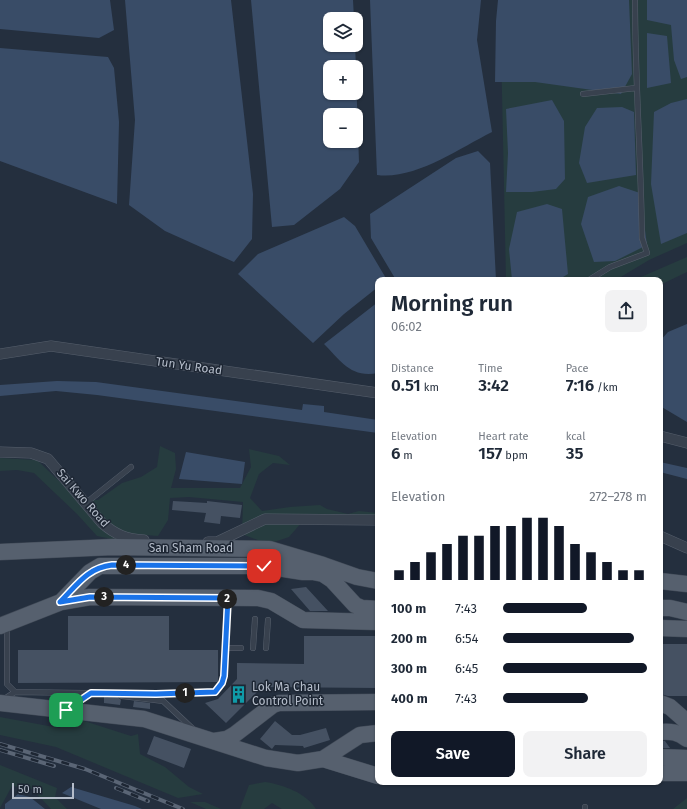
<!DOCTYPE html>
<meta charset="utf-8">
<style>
body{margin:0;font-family:"Fira Sans",sans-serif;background:#f2f2f3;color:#1f2937;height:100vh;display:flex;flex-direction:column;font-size:15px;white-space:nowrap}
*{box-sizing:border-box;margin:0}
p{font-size:13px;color:#747a83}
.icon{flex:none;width:22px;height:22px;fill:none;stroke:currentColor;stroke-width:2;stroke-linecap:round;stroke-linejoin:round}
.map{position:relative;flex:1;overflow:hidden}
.details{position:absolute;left:375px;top:277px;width:288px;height:508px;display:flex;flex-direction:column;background:#fff;border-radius:8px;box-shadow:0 1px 3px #0004}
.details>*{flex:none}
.fabs{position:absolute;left:323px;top:12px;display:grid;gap:8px}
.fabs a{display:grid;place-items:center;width:40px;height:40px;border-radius:8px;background:#fff;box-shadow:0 1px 3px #0004;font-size:20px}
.scale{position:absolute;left:12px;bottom:10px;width:62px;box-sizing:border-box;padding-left:4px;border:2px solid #b4bcc9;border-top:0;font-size:11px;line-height:14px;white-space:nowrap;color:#b4bcc9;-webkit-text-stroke:3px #1d2633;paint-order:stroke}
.pin{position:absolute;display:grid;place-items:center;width:34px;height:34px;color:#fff;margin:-17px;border-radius:8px;box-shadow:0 2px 6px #0006}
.km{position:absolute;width:20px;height:20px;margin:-10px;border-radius:50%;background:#222;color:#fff;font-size:11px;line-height:20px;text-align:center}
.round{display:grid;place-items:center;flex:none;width:42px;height:42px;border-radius:8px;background:#f2f2f3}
.headline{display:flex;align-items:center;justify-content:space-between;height:68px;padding:0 16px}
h1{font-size:22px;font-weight:600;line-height:30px}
.stats{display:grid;grid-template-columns:repeat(3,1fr);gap:6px;height:68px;padding:4px 16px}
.stats div{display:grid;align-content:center}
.stats b{font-size:17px;font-weight:600}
.stats small{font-size:11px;font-weight:400}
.stats p{font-size:11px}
.chart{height:112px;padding:8px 16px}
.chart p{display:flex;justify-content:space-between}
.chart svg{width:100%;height:72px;margin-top:4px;stroke:#111827;stroke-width:6}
.cta{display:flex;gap:8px;margin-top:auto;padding:8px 16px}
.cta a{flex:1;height:46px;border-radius:8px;background:#111827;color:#fff;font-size:16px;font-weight:600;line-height:46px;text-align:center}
.cta a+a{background:#f2f2f3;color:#1f2937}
ul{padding:0 16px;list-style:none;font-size:13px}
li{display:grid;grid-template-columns:64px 48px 1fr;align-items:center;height:30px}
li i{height:10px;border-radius:5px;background:#111827}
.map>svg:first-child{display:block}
</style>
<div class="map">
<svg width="687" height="809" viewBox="0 0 687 809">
<rect width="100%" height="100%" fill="#242f3e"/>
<!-- green -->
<path fill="#263c3f" d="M500,0h187v243l-38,17 -30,18 7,2h-120z
M687,257v15l-27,13v-5h-26z
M160,446l15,7 1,16 -5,19h69l11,-21 -2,-18 30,7 11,9 -17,-2 -14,11 -9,24 12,13 28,-4 30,-2 7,4 21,5 11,-3 19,2v10l-76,-1 -13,15 -21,7 -26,-10 1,-32 -54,-5 -19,1 -2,22 -10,16 -25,-2 -12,7 -24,-5 -20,-22 -43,-41 -17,-3 -17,1v-13l37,2 41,39 20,1 24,-17 19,-6 16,-10z
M0,717l59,11 19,-9 53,17 7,-2 2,20 25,13 24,20 14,7 -25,4 -122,-51 -56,-12z
M0,765l57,23 -2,9 12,12h-16l-19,-20 -20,-3 -12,22z
M265,782c19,3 41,11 51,27h-34l-10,-6 -8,6h-24l9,-24z
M687,798v11h-14z
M190,802h15l16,7h-15z"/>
<!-- water -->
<path fill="#394c67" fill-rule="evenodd" d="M0,0h110l4,30 -15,8 -99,-9z
M125,0h106l22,194 -1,45 -18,23 -69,-31 -36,-26 6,-85z
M251,0h102l1,19h-24v26h25l1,22h-26v26h26v-18l3,87 -19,27 -46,36 -22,2zM330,115h26v26h-26z
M370,0h111l-4,40 15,92c-34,17 -77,48 -115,43z
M498,0h131l3,74 -11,20 -86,-12h-40l1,-61z
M647,0h40v77l-6,2 -7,-19 -3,-35 -24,-5z
M647,33l20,3 4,47 -24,5z
M0,48l108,9 6,11 5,54 -2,82 -117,-43z
M687,99v134l-26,11 -10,-60 3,-72 17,-9z
M552,100l12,21 1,58 -9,10 -24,3h-26l2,-39 -2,-44z
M622,107l12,5 2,63 -49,8 -8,-20 6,-36 12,-19z
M478,151l12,12 6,117h-100l-25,-42 -1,-24 86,-56z
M619,186l21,7 7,52 -32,16 -21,1 -13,-38 7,-27z
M547,204l15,5 6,65 -10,6h-46l-3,-31 8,-37z
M344,217l11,9 32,54h-9v7l-34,27 -31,29 -75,-69 20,-20z
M378,302v71c-28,5 -37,-12 -54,-29z
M687,324v98l-27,-16v-65l8,-9z
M57,381l39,1 206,28 1,-6 21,2v6l54,8v13l-281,-38 -41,-4 -56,5v-11z
M186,452l59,10 -3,22 -63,-5z
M660,462l27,6v11l-27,-7z
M71,787l64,19 7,3h-41l-39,-16z
M18,794l12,3 15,12h-40v-5z"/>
<!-- building -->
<path fill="#455162" d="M173,501l34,2v-2l35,4 -2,13 -19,-2 -1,8 -16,-2 2,-9 -34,-3z
M306,587l22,24h-18l-19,-22z
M68,616h101v34h49v32l-200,1v-33h50z
M304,636h74v52l-116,-1 -36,36 -21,-20 13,-4 19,-20v-16l67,1z
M660,644h27v52h-19l-8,-2z
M104,697h14l3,3 -1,5 -16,-2z
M134,701l16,2v6l-17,-2z
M275,721l17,14h8l26,-7 4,12 -26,8 -1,-2 -28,-1 -3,4 -12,-10z
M154,736l37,13 -7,19 -37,-14z
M660,741h5l5,7h-10z"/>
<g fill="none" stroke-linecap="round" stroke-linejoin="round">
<defs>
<path id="lane" d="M583,94l53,-6
M589,280l21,-13 37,-14 -5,-15c-1,-80 -7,-159 -7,-238
M86,503l45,-36
M7,626v58l8,8
M226,648h15
M253,648l2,-29
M266,648l2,-28
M122,696l41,5
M4,699l11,-7 140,2 60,-2 8,-9 1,-7 3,-76
M161,699l32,30
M71,707l19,-14
M585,807v2"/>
<path id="street" d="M0,354l51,-8 327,47
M660,436l27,7
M0,452l31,1 17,6 54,64c14,12 24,16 42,17
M660,536l27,12
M208,542h9l48,-23 113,1"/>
<path id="primary" d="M0,552l113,-5 156,2 54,16 34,12 21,4
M660,581l27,3
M61,602l29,-30 10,-6h165l38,6h10l10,2 9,6 23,25 7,3 16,1
M660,608h10l17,4
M0,626l61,-24 29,-5 168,1 13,3 32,19 75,2
M660,628l27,1
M0,703l144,16 122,39 32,5 25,-4 55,17
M660,703l10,4 17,15
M660,732c11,-1 18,0 27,7
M214,741l13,-2 7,-4 39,-30 6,-2 99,-1
M660,757l27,1
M323,759l37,-24 18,-2
M660,773h27"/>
</defs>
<!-- lane casing -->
<use href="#lane" stroke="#565f6c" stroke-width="6"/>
<!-- street casing -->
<use href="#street" stroke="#565f6c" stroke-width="11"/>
<!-- primary casing -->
<use href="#primary" stroke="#414a57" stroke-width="17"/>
<!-- lane -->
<use href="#lane" stroke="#38414e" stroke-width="5"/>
<!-- street -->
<use href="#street" stroke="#38414e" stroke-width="10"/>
<!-- primary -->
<use href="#primary" stroke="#56606e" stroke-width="16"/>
<defs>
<path id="rail" d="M0,744l85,25 98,40
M0,750l54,16
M116,788l32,13"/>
</defs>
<!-- rail casing -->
<use href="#rail" stroke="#5a6575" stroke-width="4"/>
<!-- rail -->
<use href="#rail" stroke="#1d2633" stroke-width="2.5" stroke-dasharray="8" stroke-linecap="butt"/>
</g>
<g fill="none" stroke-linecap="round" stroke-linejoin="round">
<defs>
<path id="route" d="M66,710l25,-17 65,1 59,-2 7,-9 2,-7 4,-78 -138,-1 -30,5c17,-17 27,-34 52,-37l152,1"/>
</defs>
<!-- route casing -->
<use href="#route" stroke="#fff" stroke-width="8"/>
<!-- route -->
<use href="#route" stroke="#1a73e8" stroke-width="5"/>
</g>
<!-- icons -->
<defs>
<symbol id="building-bare" viewBox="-9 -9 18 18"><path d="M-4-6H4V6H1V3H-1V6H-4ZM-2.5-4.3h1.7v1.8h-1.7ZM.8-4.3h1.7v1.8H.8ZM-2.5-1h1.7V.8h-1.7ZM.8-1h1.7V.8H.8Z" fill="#0f9aa8" stroke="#1d2633" stroke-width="2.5" paint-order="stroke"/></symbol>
</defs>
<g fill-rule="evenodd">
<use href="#building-bare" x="226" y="682" width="25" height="25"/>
</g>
<g text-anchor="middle" stroke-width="3" stroke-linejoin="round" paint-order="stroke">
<!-- street labels -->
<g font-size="12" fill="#b4bcc9" stroke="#1d2633">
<text transform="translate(189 366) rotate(8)" y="4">Tun Yu Road</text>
<text transform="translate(83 498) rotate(49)" y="4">Sai Kwo Road</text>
<text x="191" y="552">San Sham Road</text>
</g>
<!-- poi labels -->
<g font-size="12" fill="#b4bcc9" stroke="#1d2633" text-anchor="start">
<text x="252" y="691">Lok Ma Chau<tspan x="252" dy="14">Control Point</tspan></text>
</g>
</g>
</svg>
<div class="fabs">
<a><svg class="icon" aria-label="layers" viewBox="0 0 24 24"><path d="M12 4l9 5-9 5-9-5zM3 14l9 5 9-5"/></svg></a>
<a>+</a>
<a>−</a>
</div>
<div class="scale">50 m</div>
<div class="pin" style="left:66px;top:710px;background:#1e9e55"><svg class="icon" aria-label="arrive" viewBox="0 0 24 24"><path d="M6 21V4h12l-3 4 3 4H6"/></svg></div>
<div class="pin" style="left:264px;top:566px;background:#d93025"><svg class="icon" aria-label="check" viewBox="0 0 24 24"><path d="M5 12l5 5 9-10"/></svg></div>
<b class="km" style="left:185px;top:693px">1</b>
<b class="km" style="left:227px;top:599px">2</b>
<b class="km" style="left:104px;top:597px">3</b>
<b class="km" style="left:126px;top:565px">4</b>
<section class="details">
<div class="headline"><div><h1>Morning run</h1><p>06:02</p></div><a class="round"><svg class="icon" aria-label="share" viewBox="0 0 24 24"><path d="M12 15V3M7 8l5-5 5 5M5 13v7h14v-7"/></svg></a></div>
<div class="stats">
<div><p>Distance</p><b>0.51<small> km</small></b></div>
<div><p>Time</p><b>3:42</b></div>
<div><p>Pace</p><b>7:16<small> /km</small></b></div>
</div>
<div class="stats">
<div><p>Elevation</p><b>6<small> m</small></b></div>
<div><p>Heart rate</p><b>157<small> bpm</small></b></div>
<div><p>kcal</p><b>35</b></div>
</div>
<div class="chart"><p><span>Elevation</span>272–278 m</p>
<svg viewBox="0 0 160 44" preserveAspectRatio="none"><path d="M5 44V38M15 44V33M25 44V27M35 44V22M45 44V17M55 44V17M65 44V11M75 44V11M85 44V6M95 44V6M105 44V11M115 44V22M125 44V27M135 44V33M145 44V38M155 44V38"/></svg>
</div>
<ul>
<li><b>100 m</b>7:43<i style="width:58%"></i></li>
<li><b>200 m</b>6:54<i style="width:91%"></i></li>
<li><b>300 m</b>6:45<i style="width:100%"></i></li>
<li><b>400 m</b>7:43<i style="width:59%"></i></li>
</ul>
<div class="cta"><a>Save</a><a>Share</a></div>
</section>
</div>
